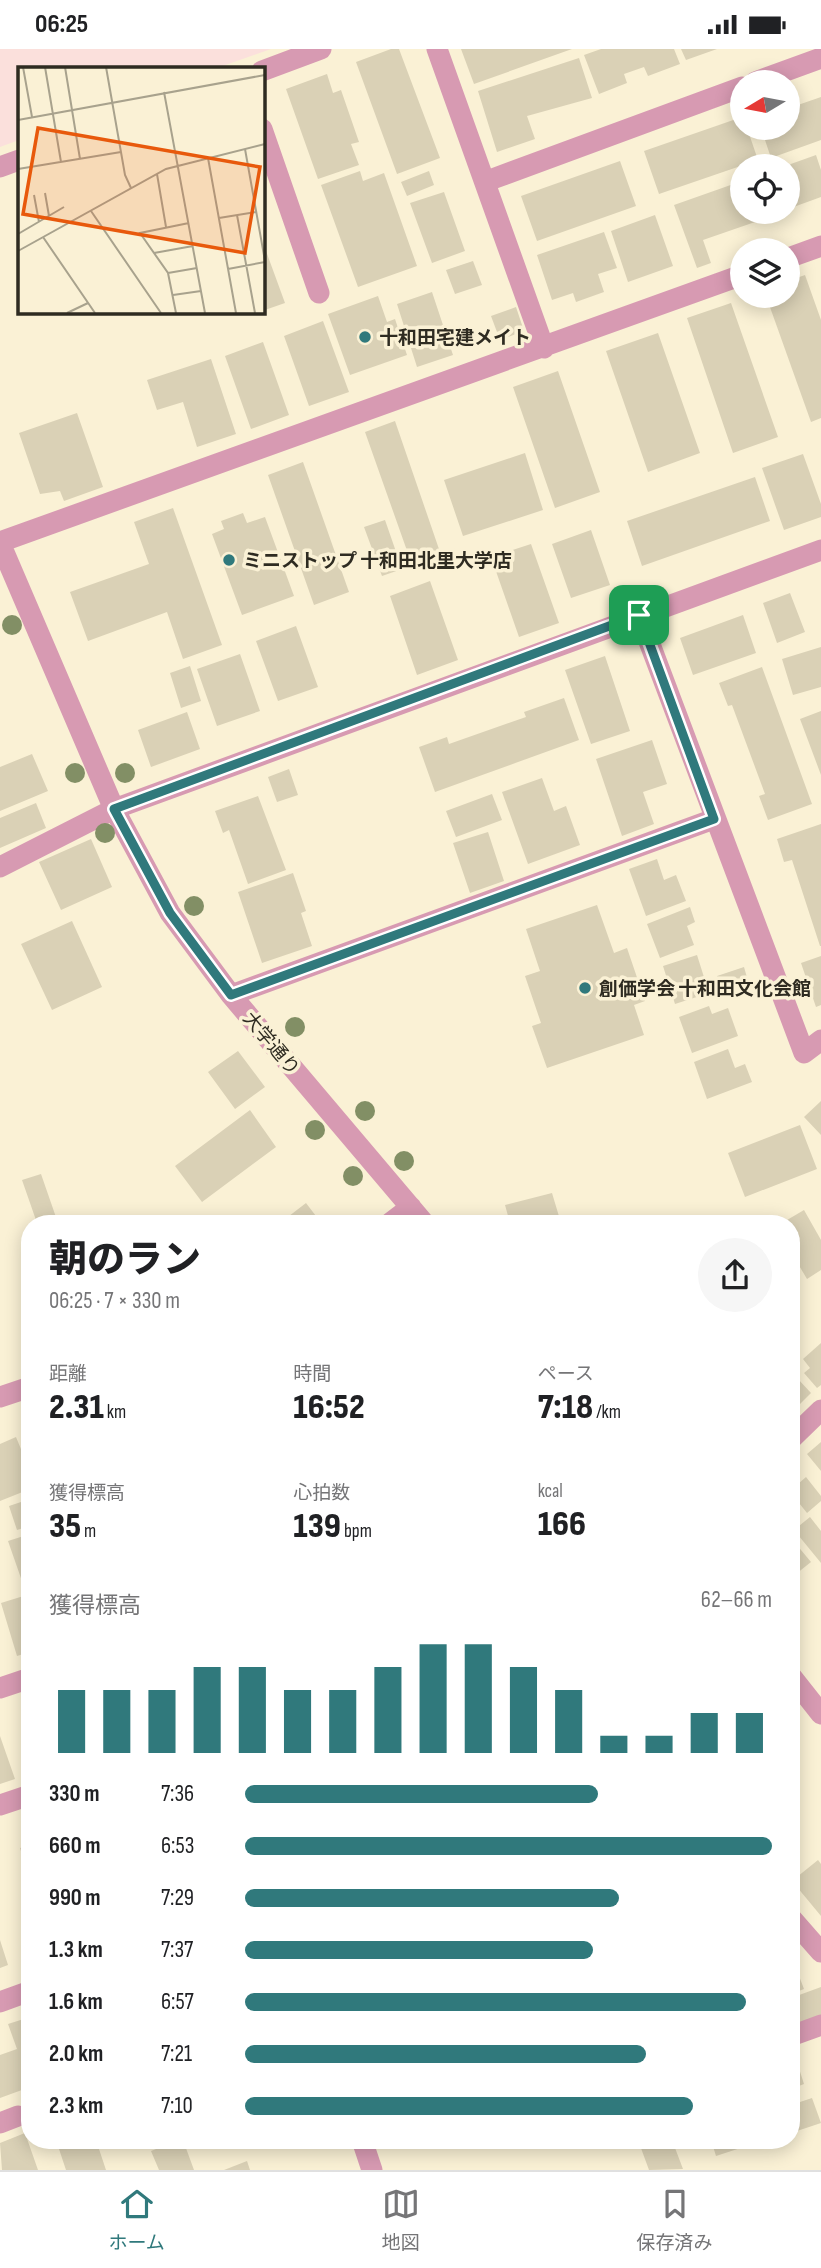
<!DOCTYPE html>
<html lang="ja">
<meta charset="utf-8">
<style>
body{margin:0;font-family:"Sofia Sans Condensed","Noto Sans JP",sans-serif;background:#f6f6f6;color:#202124;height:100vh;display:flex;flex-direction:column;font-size:26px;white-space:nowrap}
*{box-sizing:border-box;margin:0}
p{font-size:23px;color:#757577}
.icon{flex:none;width:38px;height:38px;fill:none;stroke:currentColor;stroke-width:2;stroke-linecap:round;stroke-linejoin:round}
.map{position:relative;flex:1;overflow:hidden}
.drawer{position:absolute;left:21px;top:1166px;width:779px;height:934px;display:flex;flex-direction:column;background:#fff;border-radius:28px;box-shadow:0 4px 18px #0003}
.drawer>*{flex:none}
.needle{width:46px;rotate:260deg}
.controls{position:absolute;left:730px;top:21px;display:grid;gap:14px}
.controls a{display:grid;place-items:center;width:70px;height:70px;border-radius:50%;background:#fff;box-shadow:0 4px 18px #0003;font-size:35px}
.pin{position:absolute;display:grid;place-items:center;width:60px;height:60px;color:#fff;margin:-30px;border-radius:14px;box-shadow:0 4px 10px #0006}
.round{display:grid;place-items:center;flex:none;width:74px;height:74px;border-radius:37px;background:#f6f6f6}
.headline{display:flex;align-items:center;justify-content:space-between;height:119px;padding:0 28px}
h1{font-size:38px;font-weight:800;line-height:52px}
.metrics{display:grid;grid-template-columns:repeat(3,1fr);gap:10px;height:119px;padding:7px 28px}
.metrics div{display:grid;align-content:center}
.metrics b{font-size:35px;font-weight:800}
.metrics small{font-size:19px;font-weight:400}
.metrics p{font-size:19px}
.chart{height:196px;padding:14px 28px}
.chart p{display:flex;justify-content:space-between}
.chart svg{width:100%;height:126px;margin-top:7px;stroke:#30797c;stroke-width:6}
ul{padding:0 28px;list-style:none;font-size:23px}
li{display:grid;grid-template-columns:112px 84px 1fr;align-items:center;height:52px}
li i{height:18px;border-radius:9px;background:#30797c}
.status{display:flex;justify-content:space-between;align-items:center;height:49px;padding:0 35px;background:#fff;direction:ltr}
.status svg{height:19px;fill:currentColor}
.tabs{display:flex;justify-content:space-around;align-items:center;height:98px;border-top:2px solid #e0e0e0;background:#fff;font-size:19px;color:#757577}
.tabs a{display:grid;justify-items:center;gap:4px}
.tabs .on{color:#30797c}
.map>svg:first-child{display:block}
</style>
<div class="status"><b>06:25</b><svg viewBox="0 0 49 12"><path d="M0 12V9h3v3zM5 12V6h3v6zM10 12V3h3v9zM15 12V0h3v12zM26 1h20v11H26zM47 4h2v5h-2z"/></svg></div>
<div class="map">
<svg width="821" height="2121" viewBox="0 0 821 2121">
<rect width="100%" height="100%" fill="#faf1d5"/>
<!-- education -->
<path fill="#fbe0dc" d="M0,0h271l-54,19h-198v72l-19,7z"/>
<!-- building -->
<path fill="#dad1b6" d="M391,0h8l41,109 -43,16 -41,-112z
M461,0h111l-98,35z
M601,0h73l6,15 -32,12 -4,-9 -20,7 3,9 -28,11 -15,-39z
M681,0h36l-31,11z
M579,9l13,40 -65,18 8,23 -38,13 -19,-61z
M327,25l6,19 8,-3 18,52 -8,2 8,21 -41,14 -32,-90z
M821,48v43l-50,18 -10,-30h27v-29l4,-1 3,8z
M742,68v11h5l11,32 -99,34 -15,-43z
M816,106l5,15v27l-33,12v-44z
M620,112l16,45 -99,35 -16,-45z
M360,122l3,10 21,-8 33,93 -59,21 -37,-102z
M429,122l5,14 -27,11 -6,-14z
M742,132v31h10l3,10 -52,18 8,23 -14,5 -23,-63z
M444,143l21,59 -33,12 -22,-60z
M758,163h20l-17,6z
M655,166l18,51 -45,16 -17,-51z
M604,183l13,36 -19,6 6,18 -28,10 -3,-9 -21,7 -15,-45z
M262,191l23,63 -23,8z
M473,212l9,24 -27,9 -9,-24z
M805,226l16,45v98l-10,4 -45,-126h22v-15z
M432,243l21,63 -36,12 -20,-63z
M378,247l9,26 8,-3 12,36 -57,20 -22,-61z
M731,254l47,134 -45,16 -46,-135z
M516,258l8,24 -24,9 -9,-24z
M323,272l26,71 -40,14 -25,-70z
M658,284l42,120 -52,19 -42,-121z
M263,293l26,73 -38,14 -26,-73z
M211,310l25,75 -39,13 -14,-45 -26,8 -10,-30z
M558,322l42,121 -45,16 -42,-121z
M77,364l26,74 -39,14 -4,-10 -20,3 -21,-61z
M395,372l45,131 -29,10 -46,-130z
M525,404l18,57 -80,26 -19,-56z
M803,405l18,50v13l-37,13 -22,-62z
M303,413l46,130 -35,13 -46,-130z
M755,428l15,44 -128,45 -15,-45z
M173,459l49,137 -39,14 -16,-47 -79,29 -18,-49 79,-28 -15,-42z
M243,464l4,10 18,-6 29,79 -52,19 -30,-81 12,-5 -3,-8z
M385,471l17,49 -20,7 -18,-49z
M591,481l19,55 -39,13 -19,-54z
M531,495l28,79 -40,14 -28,-80z
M430,532l28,79 -41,15 -27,-79z
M790,544l15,39 -28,11 -14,-40z
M743,566l13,38 -63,22 -13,-37z
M296,577l22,61 -40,14 -22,-60z
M821,598v40l-28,8 -11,-36z
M240,605l20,57 -43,15 -20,-57z
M605,607l25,75 -39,13 -26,-74z
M190,617l11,35 -20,7 -11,-35z
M762,618l50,137 -44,16 -9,-24 6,-2 -33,-89 -4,1 -9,-23z
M564,649l15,42 -144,52 -16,-45 28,-10 2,7 77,-27 -2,-5z
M821,662v64l-21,-56z
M187,663l13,37 -49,18 -13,-37z
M652,691l15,44 -24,8 11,32 -32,12 -26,-77z
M32,705l16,37 -48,20v-44z
M289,720l9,26 -21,7 -9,-25z
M542,729l12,33 12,-5 14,39 -52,19 -26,-72z
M492,745l10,26 -46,17 -10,-26z
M258,747l28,74 -38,14 -19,-54 -6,3 -8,-22z
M36,754l10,25 -46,20v-30z
M821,775v122h-1l-28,-86 -8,2 -7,-23z
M488,783l16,49 -34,12 -17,-50z
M91,790l21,48 -51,23 -22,-48z
M657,810l7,21 12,-5 10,26 -40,15 -17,-47z
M293,824l13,38 -5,2 11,33 -50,17 -24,-71z
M597,856l17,48 13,-5 18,53 -11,4 10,30 -97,33 -15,-42 9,-3 -16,-47 15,-5 -14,-42z
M690,858l5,15 -8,4 7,19 -34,13 -13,-34z
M72,872l30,66 -50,23 -31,-66z
M697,906l12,38 -34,11 -12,-38z
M821,907v49l-5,2 -15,-44z
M744,918l4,14 -26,9 -5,-14z
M709,957l3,8 16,-6 10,28 -46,17 -13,-36z
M728,1000l7,19 10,-4 7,18 -45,17 -13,-37z
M238,1002l27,36 -30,22 -27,-37z
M821,1052v34l-17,-18z
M250,1061l26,37 -74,55 -27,-36z
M800,1076l17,44 -72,28 -17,-44z
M41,1125l17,49h-21l-15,-43z
M552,1144l9,30h-51l-5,-18z
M306,1154l13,17 -5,3h-34z
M804,1161l17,30v30l-14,9 -16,-27v-29h-9z
M821,1294v42l-4,3 -13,-15 6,-5 -7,-9z
M798,1330l13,14 -20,20v-27z
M16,1388l14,34v18l-30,12v-57z
M821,1393v29l-14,-17z
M806,1428l15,19v5l-14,12 -16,-20v-3z
M30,1450v27l-13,4 -8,-24z
M810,1468l11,14v32l-27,-33z
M30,1485v48l-7,2 -15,-43z
M791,1489l20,24 -20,16z
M30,1545v58l-13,4 -16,-53z
M0,1687l15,43 -15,5z
M30,1796v31h-1l-9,-28z
M818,1811l3,4v52l-29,-35z
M0,1891l8,25 -8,3z
M791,1906l13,34 -13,5z
M821,1938v28l-30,12v-29z
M30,1968v70l-30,11v-43l17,-6 -9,-25z
M795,2007l9,28 -13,5v-31z
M812,2049l9,25 -30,10v-28z
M25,2084l13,37h-36l-2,-27z
M56,2091h40l10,30h-40z
M179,2091h4l11,30h-35l-8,-19z
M638,2091h34l11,29 -34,1z
M711,2091h51v1l-46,15z
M247,2112l3,9h-26z"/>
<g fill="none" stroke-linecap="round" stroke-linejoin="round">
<!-- minor -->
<path stroke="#d79ab2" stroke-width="21" d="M437,0l107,299
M262,22l59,-22
M755,33l66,-24
M262,80l57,164
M0,118l19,-7
M487,132l255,-94
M788,209l33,-12
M0,493l742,-267
M0,494l114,266 56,104 61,82 193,228
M639,566l165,438 17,-13
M0,818l114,-58 707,-259
M231,946l483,-176
M390,1174l21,-16
M0,1348l30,-10
M791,1390l30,-29
M791,1627l30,38
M0,1639l30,-10
M0,1756l30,-10
M791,1869l30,34
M0,1953l30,-11
M791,1987l30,-11
M0,2074l18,-7
M362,2091l10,30"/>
</g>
<!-- trees -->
<g fill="#828f65">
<circle cx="12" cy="576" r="10"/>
<circle cx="75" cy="724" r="10"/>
<circle cx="125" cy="724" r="10"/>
<circle cx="105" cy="784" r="10"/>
<circle cx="194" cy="857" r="10"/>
<circle cx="295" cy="978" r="10"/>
<circle cx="365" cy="1062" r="10"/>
<circle cx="315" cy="1081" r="10"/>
<circle cx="404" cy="1112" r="10"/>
<circle cx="353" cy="1127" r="10"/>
</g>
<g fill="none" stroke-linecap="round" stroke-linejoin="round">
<defs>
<path id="route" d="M639,566l75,204 -483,176 -61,-82 -56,-104z"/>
</defs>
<!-- route casing -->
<use href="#route" stroke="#fff" stroke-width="14"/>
<!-- route -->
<use href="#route" stroke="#30797c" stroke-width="9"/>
</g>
<!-- markers -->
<g fill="#30797c" stroke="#faf1d5" stroke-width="2.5">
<circle cx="365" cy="288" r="7"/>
<circle cx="229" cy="511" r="7"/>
<circle cx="585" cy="939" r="7"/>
</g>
<g text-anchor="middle" stroke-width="7" stroke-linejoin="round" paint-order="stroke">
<!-- poi labels -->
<g font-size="19" font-weight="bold" fill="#2e2b21" stroke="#faf1d5" text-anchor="start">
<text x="379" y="295">十和田宅建メイト</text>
<text x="243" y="518">ミニストップ 十和田北里大学店</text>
<text x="599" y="946">創価学会 十和田文化会館</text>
</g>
<!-- street labels -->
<g font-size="19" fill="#2e2b21" stroke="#faf1d5">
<text transform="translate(272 994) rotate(50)" y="7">大学通り</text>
</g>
</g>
<!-- overview -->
<g transform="translate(18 18)">
<rect width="247" height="247" fill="#faf1d5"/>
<path fill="none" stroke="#a8a28d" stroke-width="2" d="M5,0l9,50M27,0l16,95M47,0l15,92M88,0l19,108 6,13M146,25l41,221M0,53l247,-45M227,82l20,112M190,91l28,155M0,102l103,-17M139,107l9,53M27,126l4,23M16,128l5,27M73,144l70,102M219,148l18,98M201,151l37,-6M0,167l46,-27M25,170l52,76M0,184l148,-82 99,-25M136,186l39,-7M210,202l37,-7M150,206l29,-5M155,228l28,-4M49,246l21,-10M158,246l-8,-40 -28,-40 49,-10"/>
<path fill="#e8590c" fill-opacity="0.15" stroke="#e8590c" stroke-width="3.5" d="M20,61l222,39 -15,86 -222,-39z"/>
<rect width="247" height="247" fill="none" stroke="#2e2b21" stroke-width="3.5"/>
</g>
</svg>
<div class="controls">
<a><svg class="needle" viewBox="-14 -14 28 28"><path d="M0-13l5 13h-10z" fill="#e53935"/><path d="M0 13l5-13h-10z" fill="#757577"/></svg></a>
<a><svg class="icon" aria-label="locate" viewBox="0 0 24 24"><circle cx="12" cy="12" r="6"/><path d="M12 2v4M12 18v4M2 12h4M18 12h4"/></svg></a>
<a><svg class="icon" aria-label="layers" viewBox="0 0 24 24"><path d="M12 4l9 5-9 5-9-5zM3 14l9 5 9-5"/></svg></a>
</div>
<div class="pin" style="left:639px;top:566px;background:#1e9e55"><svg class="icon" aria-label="arrive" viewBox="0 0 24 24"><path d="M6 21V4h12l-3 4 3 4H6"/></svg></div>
<section class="drawer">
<div class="headline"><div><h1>朝のラン</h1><p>06:25 · 7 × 330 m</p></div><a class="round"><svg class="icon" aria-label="share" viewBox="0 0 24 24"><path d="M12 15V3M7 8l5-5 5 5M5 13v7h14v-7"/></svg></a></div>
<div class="metrics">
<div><p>距離</p><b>2.31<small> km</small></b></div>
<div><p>時間</p><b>16:52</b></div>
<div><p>ペース</p><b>7:18<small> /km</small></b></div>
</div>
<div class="metrics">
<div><p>獲得標高</p><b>35<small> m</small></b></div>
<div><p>心拍数</p><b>139<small> bpm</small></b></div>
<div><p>kcal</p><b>166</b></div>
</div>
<div class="chart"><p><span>獲得標高</span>62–66 m</p>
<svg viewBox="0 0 160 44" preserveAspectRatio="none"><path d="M5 44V22M15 44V22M25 44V22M35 44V14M45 44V14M55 44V22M65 44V22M75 44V14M85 44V6M95 44V6M105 44V14M115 44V22M125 44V38M135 44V38M145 44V30M155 44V30"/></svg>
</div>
<ul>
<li><b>330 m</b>7:36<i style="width:67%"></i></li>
<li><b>660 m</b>6:53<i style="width:100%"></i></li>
<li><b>990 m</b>7:29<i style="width:71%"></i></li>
<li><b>1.3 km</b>7:37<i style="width:66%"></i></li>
<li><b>1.6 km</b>6:57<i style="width:95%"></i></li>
<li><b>2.0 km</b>7:21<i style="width:76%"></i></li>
<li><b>2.3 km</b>7:10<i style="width:85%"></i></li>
</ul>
</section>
</div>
<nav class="tabs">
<a class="on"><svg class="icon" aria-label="home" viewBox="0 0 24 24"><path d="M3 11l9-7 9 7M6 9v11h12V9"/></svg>ホーム</a>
<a><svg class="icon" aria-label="map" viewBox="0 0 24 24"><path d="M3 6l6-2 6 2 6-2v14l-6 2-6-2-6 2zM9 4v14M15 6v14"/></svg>地図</a>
<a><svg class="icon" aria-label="saved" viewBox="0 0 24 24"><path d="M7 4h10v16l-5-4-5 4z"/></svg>保存済み</a>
</nav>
